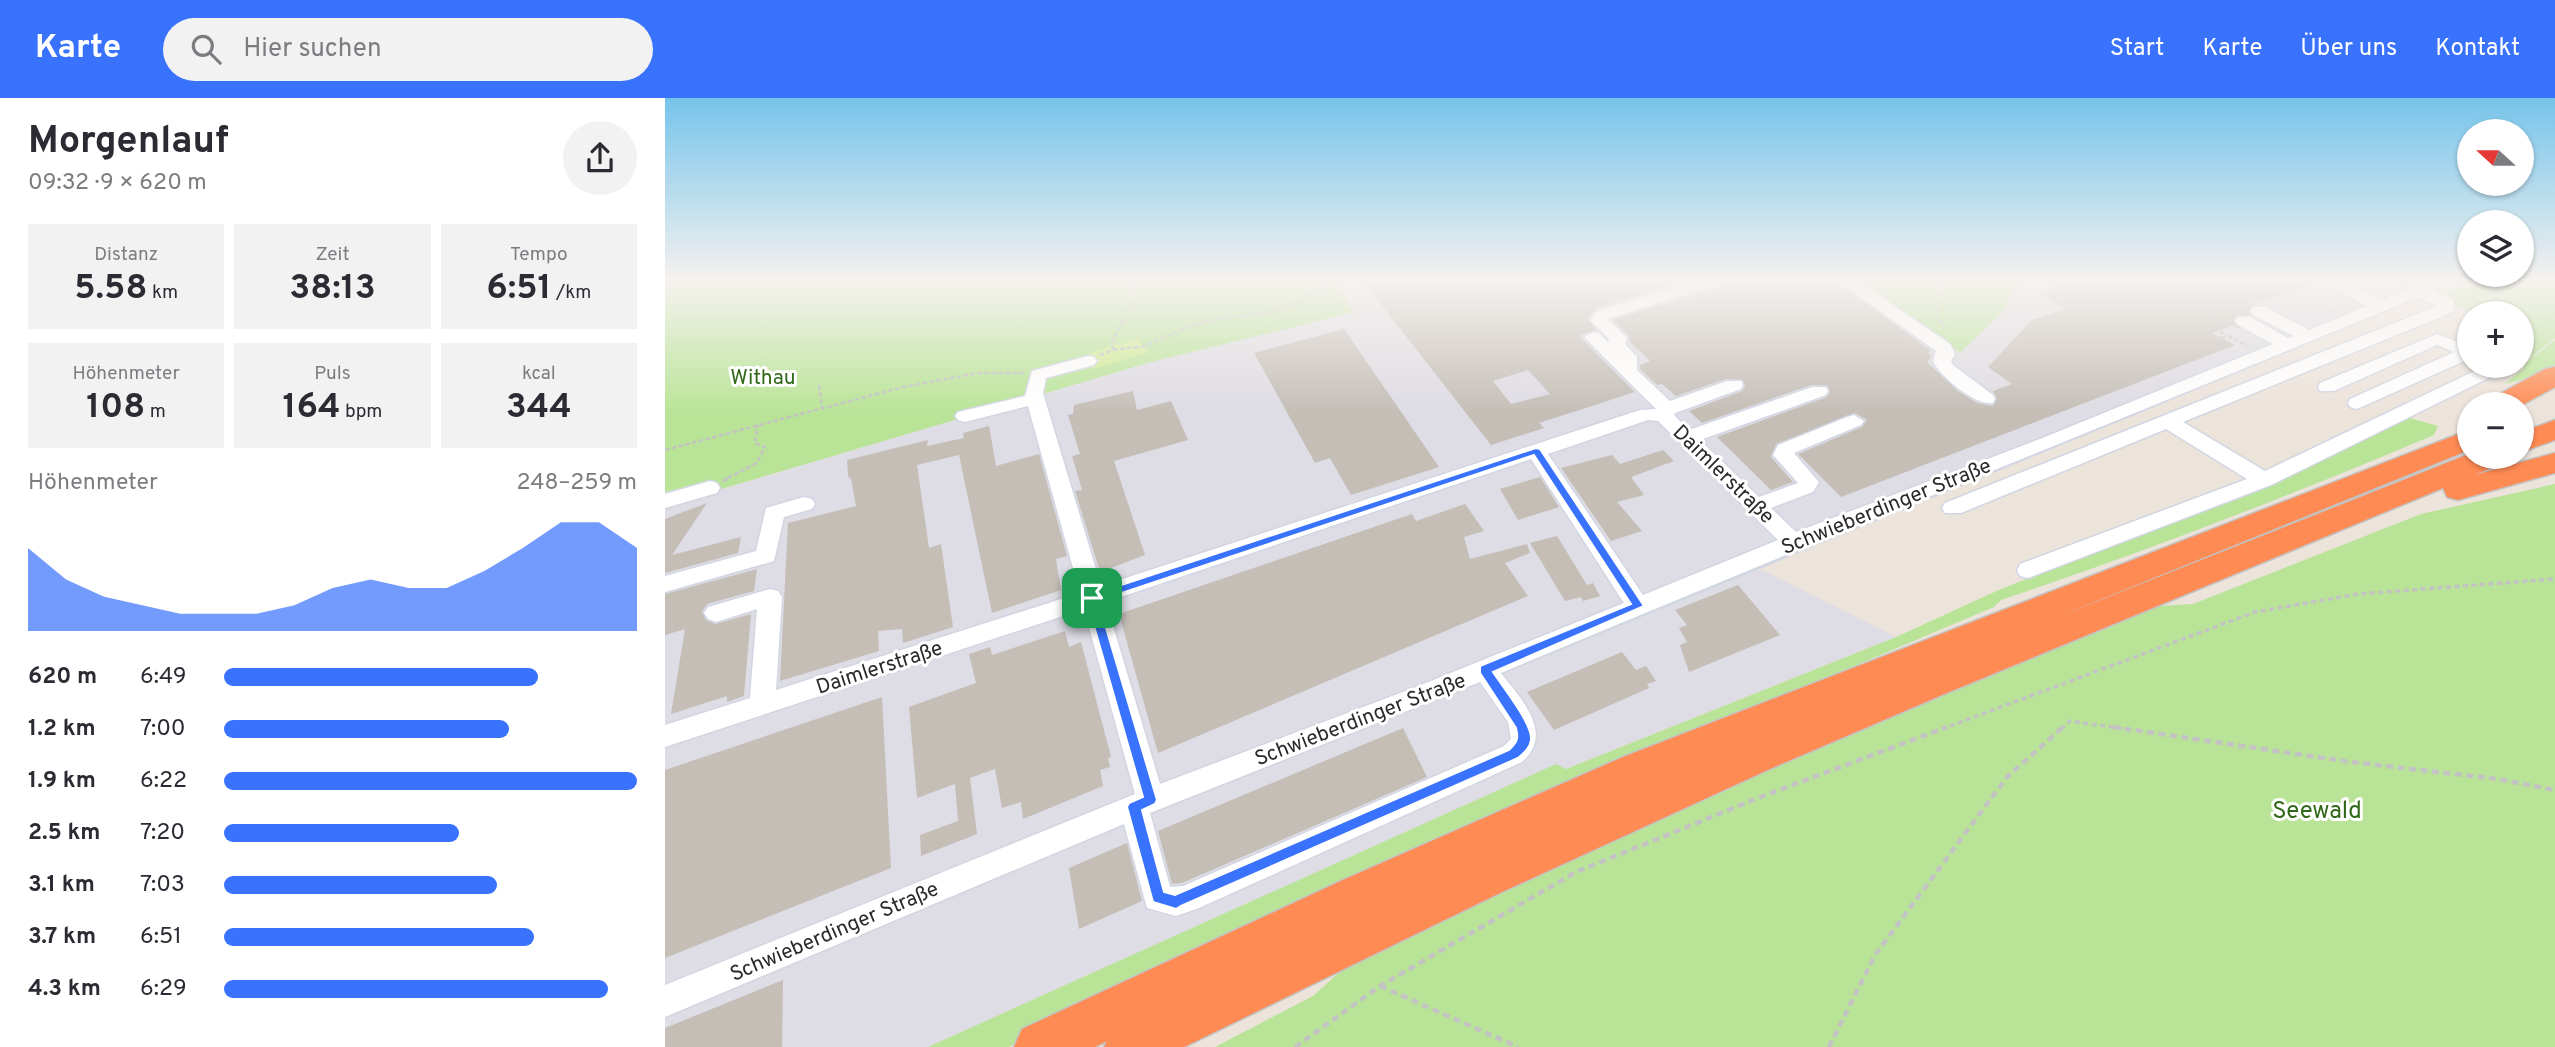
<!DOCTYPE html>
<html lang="de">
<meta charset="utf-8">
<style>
body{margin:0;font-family:Overpass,sans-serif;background:#f2f2f3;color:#2b2b33;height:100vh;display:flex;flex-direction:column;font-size:26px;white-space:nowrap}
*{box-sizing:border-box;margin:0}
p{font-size:23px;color:#7c7c81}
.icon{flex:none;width:38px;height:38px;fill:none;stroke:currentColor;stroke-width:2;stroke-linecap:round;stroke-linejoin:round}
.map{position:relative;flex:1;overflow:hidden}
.sheet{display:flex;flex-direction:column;background:#fff;width:665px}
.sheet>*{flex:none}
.needle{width:46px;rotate:291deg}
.tools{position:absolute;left:1792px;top:21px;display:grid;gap:14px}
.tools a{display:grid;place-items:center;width:77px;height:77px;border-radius:50%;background:#fff;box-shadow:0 2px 5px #0004;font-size:35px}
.pin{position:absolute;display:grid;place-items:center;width:60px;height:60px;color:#fff;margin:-30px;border-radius:14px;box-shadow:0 4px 10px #0006}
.round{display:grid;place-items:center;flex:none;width:74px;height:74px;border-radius:37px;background:#f2f2f3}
.head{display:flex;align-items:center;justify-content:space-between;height:119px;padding:0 28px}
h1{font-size:38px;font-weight:700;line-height:52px}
.metrics{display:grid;grid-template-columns:repeat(3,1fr);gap:10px;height:119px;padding:7px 28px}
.metrics div{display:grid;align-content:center;border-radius:0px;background:#f2f2f3;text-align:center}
.metrics b{font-size:35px;font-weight:700}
.metrics small{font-size:19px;font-weight:400}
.metrics p{font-size:19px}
.chart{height:196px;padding:14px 28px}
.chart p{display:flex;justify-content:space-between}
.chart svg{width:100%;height:126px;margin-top:7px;fill:#3872fd;opacity:.7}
ul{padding:0 28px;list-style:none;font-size:23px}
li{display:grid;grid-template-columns:112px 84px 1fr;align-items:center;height:52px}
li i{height:18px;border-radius:9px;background:#3872fd}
header{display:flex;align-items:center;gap:42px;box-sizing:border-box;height:98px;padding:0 35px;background:#3872fd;color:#fff}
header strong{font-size:33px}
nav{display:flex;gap:38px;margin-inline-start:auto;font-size:24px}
.search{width:490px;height:63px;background:#f2f2f3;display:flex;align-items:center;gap:18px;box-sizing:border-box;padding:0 24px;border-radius:38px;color:#7c7c81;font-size:26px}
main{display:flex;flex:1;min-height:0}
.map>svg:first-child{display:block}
</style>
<header>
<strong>Karte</strong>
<div class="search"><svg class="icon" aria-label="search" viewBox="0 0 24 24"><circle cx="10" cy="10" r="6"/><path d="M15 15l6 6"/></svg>Hier suchen</div>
<nav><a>Start</a><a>Karte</a><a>Über uns</a><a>Kontakt</a></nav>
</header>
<main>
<section class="sheet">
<div class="head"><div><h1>Morgenlauf</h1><p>09:32 · 9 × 620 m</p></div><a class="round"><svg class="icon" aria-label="share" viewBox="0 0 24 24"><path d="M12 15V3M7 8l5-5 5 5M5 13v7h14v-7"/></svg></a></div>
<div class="metrics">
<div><p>Distanz</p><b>5.58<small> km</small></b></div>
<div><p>Zeit</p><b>38:13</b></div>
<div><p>Tempo</p><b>6:51<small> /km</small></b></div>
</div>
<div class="metrics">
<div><p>Höhenmeter</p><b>108<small> m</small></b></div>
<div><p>Puls</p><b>164<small> bpm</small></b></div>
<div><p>kcal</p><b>344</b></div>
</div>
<div class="chart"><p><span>Höhenmeter</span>248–259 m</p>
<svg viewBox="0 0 160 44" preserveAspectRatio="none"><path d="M0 44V15L10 26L20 32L30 35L40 38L50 38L60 38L70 35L80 29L90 26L100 29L110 29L120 23L130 15L140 6L150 6L160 15V44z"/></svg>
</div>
<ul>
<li><b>620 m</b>6:49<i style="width:76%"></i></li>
<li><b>1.2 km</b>7:00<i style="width:69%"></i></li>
<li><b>1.9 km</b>6:22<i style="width:100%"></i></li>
<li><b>2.5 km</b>7:20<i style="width:57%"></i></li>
<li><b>3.1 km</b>7:03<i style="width:66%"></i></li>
<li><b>3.7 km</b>6:51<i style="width:75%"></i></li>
<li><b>4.3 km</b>6:29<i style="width:93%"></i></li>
</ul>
</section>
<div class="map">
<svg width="1890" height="949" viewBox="0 0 1890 949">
<rect width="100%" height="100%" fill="#ece3db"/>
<!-- industrial -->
<path fill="#dedce4" d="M668,182h522l150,29 13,-29h445l-703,289 136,68 -330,132 -10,-5 -628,283h-263v-541l486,-144 202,-50z"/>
<!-- green -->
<path fill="#b9e497" d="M0,182h668l21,32 -203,50 -433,128 -12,-8 -41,10z
M1190,182h163l-13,29 -45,44z
M1805,182h85v58l-32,25 -1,-50h-48l-40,-18z
M1890,242v26l-11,8 -39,10 18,-15 2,-6z
M1745,320l28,8 -4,9c-142,60 -287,116 -433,165l-7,7 -431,182 -408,186 -146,72h-81l628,-283 10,5 330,-132 105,-48 269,-105z
M1890,386v563h-1340l98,-51 41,-37 319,-149 282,-122 204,-82 34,-2 228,-90z"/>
<!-- pitch -->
<path fill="#cfec92" d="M473,240l10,14 -55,17 -8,-14z"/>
<!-- building -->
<path fill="#c4beb7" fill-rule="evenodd" d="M697,182h327l-93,28 -8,10 8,12 -16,5 2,4 53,53 -96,31 5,5 -53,17zM863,272l22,24 -39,10 -18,-23z
M1062,182h107l97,71 -4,1 5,4 -5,6 31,29 19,12 16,3 4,-8 -4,-7 19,-7 -24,-17 44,-47 33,-11 -26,-16 39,-13 241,1 -66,23 -10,7 7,3 -14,1 -4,6 3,4 -23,8 23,12 -394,152 -43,-43 64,-27 5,-7 -12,-7 -79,31 -5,13 22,25 -22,8 -54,-53 110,-40 3,-5 -2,-6 -17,-1 -109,38 -13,-12 53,-20 3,-5 -2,-6 -17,-1 -50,17 -14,-12 -5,1 -17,-16v-4l10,-4 -21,-20v-5l-16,-16 111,-34z
M679,231l95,138 -88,28 -21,-37 -15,5 -61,-110z
M468,293l4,19 34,-9 17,39 -74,21 31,94 -45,17 -25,-81 7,-1 -10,-34 8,-2 -12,-39 5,-1 1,-9z
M324,328l7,40 43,-12 28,102 -11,3 5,31 -69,23 -33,-158 -42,10 12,83 12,-4 12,83 -50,16 -1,-14 -24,2 1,20 -99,30 8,-158 68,-17 -5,-27 -3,-3 -1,-16 81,-20 -1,6 37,-8 -1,-5z
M998,352l11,11 -43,16 13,18 -27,7 25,29 -31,10 -50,-73 51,-13 8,9z
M875,379l19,30 -41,13 -18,-31z
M42,405l-35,52 69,-18 -3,16 -73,20v-54z
M800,406l19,27 -20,6 6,22 57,-15 3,9 -25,10 23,33 -370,157 -39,-139 293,-100 4,7z
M892,438l30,49 6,-2 7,13 -17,5 -2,-4 -16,4 -35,-58z
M92,471l-3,22 -47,13 -5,8 4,8 9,4 36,-10 -7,82 -17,6v-6l-56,18 14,-85 -20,6v-41z
M1073,487l42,50 -91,37 -9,-27 7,-3 -8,-14 8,-3 -12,-15z
M400,533l4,16 12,-5 30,115 -3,1 2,9 -10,3 3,16 -80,33 -2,-17 -19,6 -7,-39 -25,9 7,56 -56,22 -1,-21 38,-14 -3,-37 -38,14 -8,-91 67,-24 -7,-29 21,-7 2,8z
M957,554l14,18 10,-4 10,15 -9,3 2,4 -95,42 -27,-38z
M217,599l9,171 -226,90v-188z
M738,630l24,49 -245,106 -10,1 -14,-53z
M462,745l15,58 -63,28 -10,-61z
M118,882l-1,67h-117v-19z"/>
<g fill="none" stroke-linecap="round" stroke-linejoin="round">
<!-- minor-tunnel -->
<path stroke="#c5beb8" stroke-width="18" stroke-dasharray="18 9" stroke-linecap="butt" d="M1579,223l-51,-27 13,-5 47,24"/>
<defs>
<path id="minor" d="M1034,182h26l-2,3 -115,36 19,19 -2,6 12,13v13l33,31 57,-20h14l2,4 -2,4 -66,24 -1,2 15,15 123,-43h14l2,4 -2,4 -126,45 59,57 39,-14 -25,-28 5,-10 69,-28 7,-2 10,6 -3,4 -67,28 25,29 -6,10 -42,16 25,24 244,-93 233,-95 -35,-19 -3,-4 3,-4h12l38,21 6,-2 -41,-21 -2,-4 2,-4h12l44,23 58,-24 -29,-17 16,-9h23l-17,9 22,11 48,-20h23l-21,11 21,9 2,8 -2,4 -270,110 82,49 220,-105h23l-3,4 -234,115 -243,93 -8,-2 -3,-6 3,-6 227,-85 -81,-50 -205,84h-16l-3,-5 3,-5 492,-197 -19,-9c-305,126 -612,248 -917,376 20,26 54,60 21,89l-323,146 -23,8 -29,-8 -23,-84 -459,193v-32l470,-191 -51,-185 -419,138v-22l85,-27 7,-89 -41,13 -8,-3 -4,-6 4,-6 62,-18 8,2 4,6 -6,93 304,-97 -52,-187 -63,16 -7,-2 -3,-4 3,-4 67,-16 7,-25 56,-15 6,1 3,4 -3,4 -48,13 -3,15 58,193 539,-176 16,-1 -72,-72 9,-5 6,1 9,9 1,-3 -19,-19 7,-9zM983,322l10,1 120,119 -135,55 -95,-141zM866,361l93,144 -208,84 -256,97 -54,-182zM815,584l28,40 3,17 -7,7 -321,140 -13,1 -20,-74z
M1172,182h19l94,64 5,10 -4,7 2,4 40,30 2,4 -2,4c-16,4 -54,-27 -60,-42l3,-10z
M1772,236l32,12v13l-112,50 -7,-2 -2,-4 2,-4 104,-47 -17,-7 -103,46h-14l-2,-4 2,-4z
M45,383l7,2 3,5 -3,5 -52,15v-14z
M139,399l8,2 3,5 -3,5 -28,8 -10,44 -109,31v-16l91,-25 10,-43z"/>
<path id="highway" d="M1890,269v20l-33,18 -35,-1 5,-6 53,-29z
M1890,322v20l-33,12v-20z
M1804,332v20l-419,170 419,-166v3h37l-5,7 -27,11 81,-22v20l-97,27 -11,-3 -4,-9 -501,207 -170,73 -270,124 -318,155h-80l3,-6 -12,6h-81l8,-18 321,-149 280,-123z"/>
</defs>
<!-- minor casing -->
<use href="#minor" stroke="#d1d6e3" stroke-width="3"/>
<!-- highway casing -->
<use href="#highway" stroke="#c3c3c3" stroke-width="3"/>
<!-- path-far2 -->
<path stroke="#c3c3c3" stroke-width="2.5" stroke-dasharray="4.5 2.5" stroke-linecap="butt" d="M1278,182l-6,36 7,12
M1658,208l9,4
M1547,215l-4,1 9,6v10l9,5
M1556,240l7,-2 20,10
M448,252l31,-4 47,-20 26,-7 56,-7 24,-8 34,-24
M435,257l13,-5 -1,-8 16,-32 8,-30
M154,287l3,22
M0,352l238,-63 75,-14h47
M63,380l29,-15 8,-16 -10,-4 3,-18"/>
<!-- path-far1 -->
<path stroke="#c3c3c3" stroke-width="3.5" stroke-dasharray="5 3.5" stroke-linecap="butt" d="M58,383l8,-4
M1277,631l313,-117 103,-18 197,-15
M1396,631l9,-8 55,8"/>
<!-- path -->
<path stroke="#c3c3c3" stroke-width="4.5" stroke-dasharray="7 4.5" stroke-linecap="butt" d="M1448,629l231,34 153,18 58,11
M715,888l138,61
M630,949l85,-61 196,-114 182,-74 189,-71
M1164,949l46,-92 132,-178 56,-50"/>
<!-- minor -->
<use href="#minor" fill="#fff" fill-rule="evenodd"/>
<!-- highway -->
<use href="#highway" fill="#ff8b54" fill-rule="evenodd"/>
</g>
<!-- sky -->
<linearGradient id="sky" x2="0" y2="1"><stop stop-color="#76c4eb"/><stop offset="0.58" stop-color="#f6f2ef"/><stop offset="1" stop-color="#f6f2ef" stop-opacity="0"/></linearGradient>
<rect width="1890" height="315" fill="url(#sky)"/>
<!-- route -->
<path fill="#3872fd" stroke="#fff" stroke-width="2" fill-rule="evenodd" d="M871,350l4,1 104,157 -151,66c9,14 40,52 38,68 -1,8 -7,13 -13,18l-337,148 -5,3 -23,-7 -26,-95 2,-4 14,-6 -57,-199 2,-2zM869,357l97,149 -151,62v7l36,55c3,11 1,14 -7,22l-334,145 -11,-3 -22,-82 13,-6 2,-4 -59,-199z"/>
<g text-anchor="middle" stroke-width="6" stroke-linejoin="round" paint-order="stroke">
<!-- park labels -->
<g font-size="21" fill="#326819" stroke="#fff">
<text x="98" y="286">Withau</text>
</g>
<!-- street labels -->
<g font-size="21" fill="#2a2a2a" stroke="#fff">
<text transform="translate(1059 376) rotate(44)" y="7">Daimlerstraße</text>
<text transform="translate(1221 408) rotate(-22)" y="7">Schwieberdinger Straße</text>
<text transform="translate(214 569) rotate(-18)" y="7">Daimlerstraße</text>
<text transform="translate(695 621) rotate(-21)" y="7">Schwieberdinger Straße</text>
<text transform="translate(169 833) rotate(-23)" y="7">Schwieberdinger Straße</text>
</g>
<!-- near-park labels -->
<g font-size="24" fill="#326819" stroke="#fff">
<text x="1652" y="720">Seewald</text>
</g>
</g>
</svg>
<div class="tools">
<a><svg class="needle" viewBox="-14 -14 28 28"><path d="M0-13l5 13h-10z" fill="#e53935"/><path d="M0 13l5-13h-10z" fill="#7c7c81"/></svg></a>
<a><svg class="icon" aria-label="layers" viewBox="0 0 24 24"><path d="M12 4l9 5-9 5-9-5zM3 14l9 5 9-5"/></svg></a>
<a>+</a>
<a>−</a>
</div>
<div class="pin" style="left:427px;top:500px;background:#1e9e55"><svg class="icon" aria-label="arrive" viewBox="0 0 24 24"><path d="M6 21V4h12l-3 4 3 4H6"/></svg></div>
</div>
</main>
